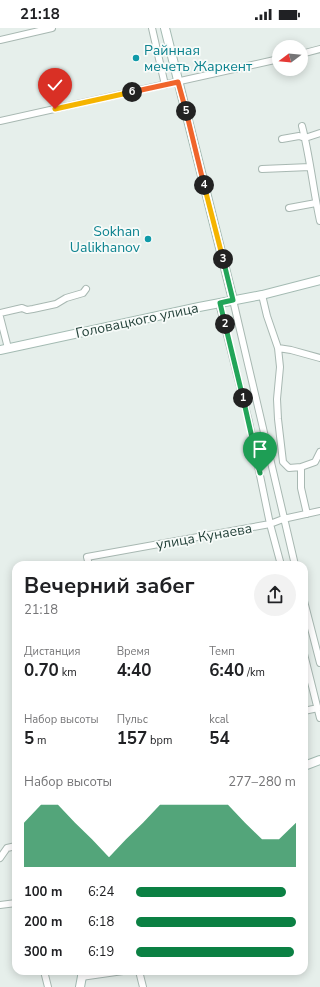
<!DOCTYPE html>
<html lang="ru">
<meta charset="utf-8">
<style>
body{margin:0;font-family:"Nunito Sans",sans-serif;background:#f2f2f2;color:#202124;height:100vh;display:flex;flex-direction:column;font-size:15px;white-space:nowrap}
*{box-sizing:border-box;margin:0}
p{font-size:13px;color:#757577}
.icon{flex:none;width:22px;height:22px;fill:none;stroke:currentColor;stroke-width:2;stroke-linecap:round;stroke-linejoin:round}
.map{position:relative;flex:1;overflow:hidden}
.panel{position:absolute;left:12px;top:533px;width:296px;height:414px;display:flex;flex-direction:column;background:#fff;border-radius:12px;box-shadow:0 2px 10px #0003}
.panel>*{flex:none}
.needle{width:26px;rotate:254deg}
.controls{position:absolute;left:272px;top:12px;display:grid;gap:8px}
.controls a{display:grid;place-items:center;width:36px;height:36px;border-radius:50%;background:#fff;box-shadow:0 2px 10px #0003;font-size:20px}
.pin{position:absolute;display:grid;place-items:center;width:34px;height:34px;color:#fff;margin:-41px -17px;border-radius:50% 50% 50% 0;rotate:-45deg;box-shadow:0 0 4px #0007}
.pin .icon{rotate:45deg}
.km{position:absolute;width:20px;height:20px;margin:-10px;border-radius:50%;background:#222;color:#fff;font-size:11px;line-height:20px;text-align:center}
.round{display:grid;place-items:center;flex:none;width:42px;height:42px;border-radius:21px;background:#f2f2f2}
.summary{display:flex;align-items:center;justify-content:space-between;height:68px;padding:0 12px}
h1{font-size:22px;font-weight:700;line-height:30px}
.metrics{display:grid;grid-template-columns:repeat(3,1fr);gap:6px;height:68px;padding:4px 12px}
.metrics div{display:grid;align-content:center}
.metrics b{font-size:17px;font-weight:700}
.metrics small{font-size:11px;font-weight:400}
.metrics p{font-size:11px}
.chart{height:112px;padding:8px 12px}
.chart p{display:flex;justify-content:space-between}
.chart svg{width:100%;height:72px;margin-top:4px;fill:#0b8043;opacity:.7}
ul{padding:0 12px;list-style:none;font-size:13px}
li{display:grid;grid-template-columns:64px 48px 1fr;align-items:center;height:30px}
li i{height:10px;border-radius:5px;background:#0b8043}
.status{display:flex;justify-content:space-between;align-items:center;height:28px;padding:0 20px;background:#fff;direction:ltr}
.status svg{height:11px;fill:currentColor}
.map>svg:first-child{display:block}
</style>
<div class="status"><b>21:18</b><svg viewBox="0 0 49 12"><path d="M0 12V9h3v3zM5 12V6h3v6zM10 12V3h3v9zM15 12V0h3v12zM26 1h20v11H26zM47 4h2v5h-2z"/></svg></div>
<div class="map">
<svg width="320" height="959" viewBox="0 0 320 959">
<rect width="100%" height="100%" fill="#e6efeb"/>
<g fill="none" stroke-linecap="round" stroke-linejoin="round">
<defs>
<path id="street" d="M152,0l13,57
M0,12l52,-12
M301,26l19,-5
M0,93l279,-62
M302,98c8,31 11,63 18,95
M282,111l17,-3 6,2 15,-5
M262,141l48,-2
M289,180l27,-5
M262,267l5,21 11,32 2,19 -3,32 1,20 5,43 6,6 12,-1v21l6,26
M233,272l62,265
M219,275l30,119 21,102 11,41
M0,285l22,-5 5,2 6,-1 23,-5 10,-6 17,-5 3,-4
M0,289l8,31
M278,320l13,2 29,8
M301,439l14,-5 5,-10
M89,537l-2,-8 183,-33 13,-5 37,-8
M304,573l16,62
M304,626l16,64
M304,683l14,-3
M0,830l7,-10 9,-2
M0,877l16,-2
M44,943l4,16
M139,943l4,16
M81,949l42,-6"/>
<path id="secondary" d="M165,0l68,272
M0,322l199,-43 63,-12 58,-15
M304,738l16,-6
M80,959l3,-16"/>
</defs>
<!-- street casing -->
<use href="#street" stroke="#a8b8b2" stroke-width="8"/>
<!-- secondary casing -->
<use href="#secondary" stroke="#a4bbb3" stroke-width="10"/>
<!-- street -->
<use href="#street" stroke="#fff" stroke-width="6"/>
<!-- secondary -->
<use href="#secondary" stroke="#fff" stroke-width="8"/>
</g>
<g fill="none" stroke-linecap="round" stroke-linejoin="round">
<defs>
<path id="split-1" d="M243,370l17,75"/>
<path id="split-2" d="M225,296l18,74"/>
<path id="split-3" d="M223,231l10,41 -13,3 5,21"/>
<path id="split-4" d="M204,157l19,74"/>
<path id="split-5" d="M186,83l18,74"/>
<path id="split-6" d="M132,64l46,-10 8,29"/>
<path id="split-7" d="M55,81l77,-17"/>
</defs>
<!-- split-1 casing -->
<use href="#split-1" stroke="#fff" stroke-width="8"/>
<!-- split-2 casing -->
<use href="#split-2" stroke="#fff" stroke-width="8"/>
<!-- split-3 casing -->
<use href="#split-3" stroke="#fff" stroke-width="8"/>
<!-- split-4 casing -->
<use href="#split-4" stroke="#fff" stroke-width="8"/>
<!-- split-5 casing -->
<use href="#split-5" stroke="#fff" stroke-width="8"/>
<!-- split-6 casing -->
<use href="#split-6" stroke="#fff" stroke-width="8"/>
<!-- split-7 casing -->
<use href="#split-7" stroke="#fff" stroke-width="8"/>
<!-- split-1 -->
<use href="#split-1" stroke="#22a559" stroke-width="5"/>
<!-- split-2 -->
<use href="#split-2" stroke="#22a559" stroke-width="5"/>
<!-- split-3 -->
<use href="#split-3" stroke="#22a559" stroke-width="5"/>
<!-- split-4 -->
<use href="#split-4" stroke="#f5b400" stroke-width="5"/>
<!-- split-5 -->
<use href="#split-5" stroke="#f0652b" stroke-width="5"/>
<!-- split-6 -->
<use href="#split-6" stroke="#f0652b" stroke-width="5"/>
<!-- split-7 -->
<use href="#split-7" stroke="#f5b400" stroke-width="5"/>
</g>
<!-- markers -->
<g fill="#0f9aa8" stroke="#f7fbf9" stroke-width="1.5">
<circle cx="136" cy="30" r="4"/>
<circle cx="148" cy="211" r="4"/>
</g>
<g text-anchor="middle" stroke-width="3.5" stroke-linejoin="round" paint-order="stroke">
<!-- culture labels -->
<g font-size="14" fill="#0d838f" stroke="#f7fbf9" text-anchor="start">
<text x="144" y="27">Райнная<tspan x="144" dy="16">мечеть Жаркент</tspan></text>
<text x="140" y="208" text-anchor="end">Sokhan<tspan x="140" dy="16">Ualikhanov</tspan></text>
</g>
<!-- street labels -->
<g font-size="14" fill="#24423a" stroke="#f7fbf9">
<text transform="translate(137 292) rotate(-12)" y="5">Головацкого улица</text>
<text transform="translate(204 508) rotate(-10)" y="5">улица Кунаева</text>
</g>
</g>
</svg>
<div class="controls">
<a><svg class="needle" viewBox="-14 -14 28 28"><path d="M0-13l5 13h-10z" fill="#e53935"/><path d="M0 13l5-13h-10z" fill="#757577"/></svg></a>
</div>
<div class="pin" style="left:260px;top:445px;background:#1e9e55"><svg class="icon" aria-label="arrive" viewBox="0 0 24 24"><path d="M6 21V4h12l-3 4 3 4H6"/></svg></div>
<div class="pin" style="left:55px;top:81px;background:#d93025"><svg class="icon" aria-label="check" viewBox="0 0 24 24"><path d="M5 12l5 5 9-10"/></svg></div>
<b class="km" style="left:243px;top:370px">1</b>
<b class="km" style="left:225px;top:296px">2</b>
<b class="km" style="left:223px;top:231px">3</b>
<b class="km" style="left:204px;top:157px">4</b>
<b class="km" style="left:186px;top:83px">5</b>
<b class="km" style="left:132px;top:64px">6</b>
<section class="panel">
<div class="summary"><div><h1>Вечерний забег</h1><p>21:18</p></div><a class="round"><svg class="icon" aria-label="share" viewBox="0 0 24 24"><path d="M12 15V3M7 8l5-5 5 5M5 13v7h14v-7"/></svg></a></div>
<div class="metrics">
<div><p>Дистанция</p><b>0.70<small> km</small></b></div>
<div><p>Время</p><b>4:40</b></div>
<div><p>Темп</p><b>6:40<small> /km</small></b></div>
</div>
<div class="metrics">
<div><p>Набор высоты</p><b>5<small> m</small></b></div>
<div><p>Пульс</p><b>157<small> bpm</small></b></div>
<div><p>kcal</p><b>54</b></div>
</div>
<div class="chart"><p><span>Набор высоты</span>277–280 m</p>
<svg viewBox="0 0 160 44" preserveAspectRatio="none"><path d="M0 44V17L10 6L20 6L30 17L40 27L50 38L60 27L70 17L80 6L90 6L100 6L110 6L120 6L130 17L140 27L150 27L160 17V44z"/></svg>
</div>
<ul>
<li><b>100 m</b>6:24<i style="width:94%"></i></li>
<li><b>200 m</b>6:18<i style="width:100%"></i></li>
<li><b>300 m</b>6:19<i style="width:99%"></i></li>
</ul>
</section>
</div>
